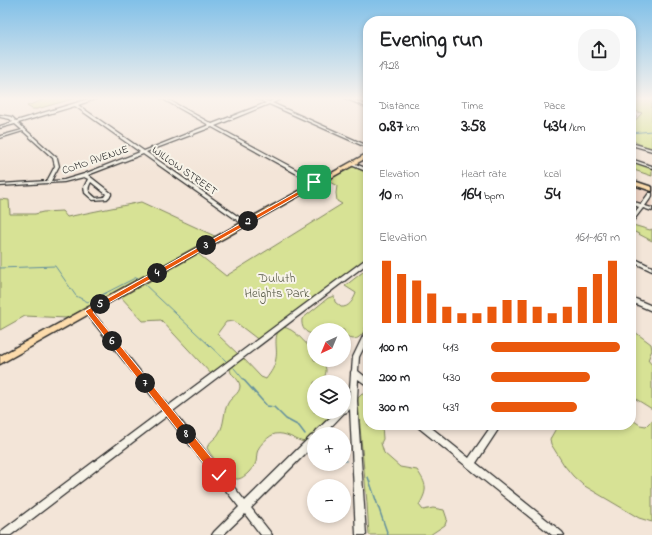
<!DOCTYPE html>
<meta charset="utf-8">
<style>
body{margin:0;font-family:"Indie Flower",sans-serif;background:#f6f6f6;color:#202124;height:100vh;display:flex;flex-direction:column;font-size:15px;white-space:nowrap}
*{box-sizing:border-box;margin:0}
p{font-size:13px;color:#757577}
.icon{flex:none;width:22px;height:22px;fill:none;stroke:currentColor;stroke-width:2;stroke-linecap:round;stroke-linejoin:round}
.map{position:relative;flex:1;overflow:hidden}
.sheet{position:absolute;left:363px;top:16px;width:273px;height:414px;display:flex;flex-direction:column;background:#fff;border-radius:16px;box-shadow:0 2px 6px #0003}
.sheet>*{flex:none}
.needle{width:26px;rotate:224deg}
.fabs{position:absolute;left:307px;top:323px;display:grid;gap:8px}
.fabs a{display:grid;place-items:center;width:44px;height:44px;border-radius:50%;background:#fff;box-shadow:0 2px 6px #0003;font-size:20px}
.pin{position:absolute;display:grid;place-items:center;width:34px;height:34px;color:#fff;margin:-17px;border-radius:8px;box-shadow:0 2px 6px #0006}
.km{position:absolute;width:20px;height:20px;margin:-10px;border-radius:50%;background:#222;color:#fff;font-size:11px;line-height:20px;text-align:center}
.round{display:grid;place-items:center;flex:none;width:42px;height:42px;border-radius:16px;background:#f6f6f6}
.summary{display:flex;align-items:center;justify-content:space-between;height:68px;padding:0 16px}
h1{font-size:22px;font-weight:700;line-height:30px}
.figures{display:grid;grid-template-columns:repeat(3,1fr);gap:6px;height:68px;padding:4px 16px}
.figures div{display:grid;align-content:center}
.figures b{font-size:17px;font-weight:700}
.figures small{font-size:11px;font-weight:400}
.figures p{font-size:11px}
.chart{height:112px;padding:8px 16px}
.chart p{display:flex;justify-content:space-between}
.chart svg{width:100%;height:72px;margin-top:4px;stroke:#ea580c;stroke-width:6}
ul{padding:0 16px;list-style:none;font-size:13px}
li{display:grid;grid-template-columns:64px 48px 1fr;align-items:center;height:30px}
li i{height:10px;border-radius:5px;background:#ea580c}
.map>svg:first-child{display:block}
</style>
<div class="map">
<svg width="652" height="535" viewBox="0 0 652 535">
<rect width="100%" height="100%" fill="#f3e5d8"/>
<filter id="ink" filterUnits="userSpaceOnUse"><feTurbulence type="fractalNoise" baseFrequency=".025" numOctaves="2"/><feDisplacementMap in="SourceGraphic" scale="8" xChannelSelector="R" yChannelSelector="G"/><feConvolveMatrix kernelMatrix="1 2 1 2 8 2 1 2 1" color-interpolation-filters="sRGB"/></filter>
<g filter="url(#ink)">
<!-- built -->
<path fill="#eed4c5" d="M631,184l21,7v19l-21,-8z"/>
<!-- green -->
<path fill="#d7e295" stroke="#818660" d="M48,98h28l-39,11h-5l-5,-3z
M652,98v50c-17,-5 -21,-4 -21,-23l11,-12 -11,-3v-11z
M631,161l21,7v8l-21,-7z
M350,167h4l14,6v42l-5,4 5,5v36l-108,81 -26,-20 -8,1 -9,12 23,22 -27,20 -52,-56 -18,1 -23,-25 77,-43 29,23 116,-72 -5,-3 -1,-8 1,-7 -11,-6z
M0,199l9,1 1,14h25l8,-2 19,-1 5,6 74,-15 78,36 -152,80 -42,-2 -25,14z
M633,225l17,5 2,-1v12l-21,-11z
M368,268c0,16 8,86 -24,68v-6h-14l-6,-2 -5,2h-5v4c-9,0 -13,-7 -12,-15l26,-21 6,-2 1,6 6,5c8,1 13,-8 15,-14l-11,-7z
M282,327c13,1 22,16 32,24v9h8c7,13 3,10 2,22h-10v30h22l-32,30c-9,-2 -18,-10 -29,-8 -5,1 -16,11 -17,16 -2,4 -1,8 -2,12 -1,4 -5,7 -7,10 -11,11 -16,8 -25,-2 -6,-7 -13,-14 -17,-22 2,-7 9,-9 12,-15 6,-9 4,-21 9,-30 3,-6 12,-9 12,-17 -1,-6 -5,-9 -9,-13l-1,-4 13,-11 18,19 5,2c5,-7 9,-12 10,-21 2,-10 -4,-23 6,-31z
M631,329l20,15 1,6 -4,10 4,5v44l-21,-13z
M362,394l6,1v30h14l1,14 -2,4 3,10 16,14 17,3c10,15 11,19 2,35l4,5 10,-2 11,2 3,9 -2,6 -15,10h-61c-2,-45 -8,-88 -11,-133v-4z
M631,419l9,6 6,1 6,-6v102l-13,-4 -56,-33 -10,-9 -9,-11 -13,-21 -1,-5 8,-14h73z"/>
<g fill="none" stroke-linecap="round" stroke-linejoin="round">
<!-- stream-far1 -->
<path stroke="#638f9d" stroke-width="1" d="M631,133l21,-2
M0,268l55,-2 21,30 12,6 49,-25 3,3
M143,283l83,78
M234,368l10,12"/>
<!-- stream -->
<path stroke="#638f9d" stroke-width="1.5" d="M243,379l24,27 7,1 12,12 13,7 6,8
M344,460l2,1
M368,477l20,58"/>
<defs>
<path id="minor" d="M92,98h6l-20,7 66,46 65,-26 -48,-27h4l47,26 54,-21 -10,-5h5l8,4 9,-4h5l-11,5 96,43v2l-99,-44 -54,22 104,56v2h-4l-103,-57 -66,25 100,70v2l-2,1 -101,-71 -55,21 23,18v2l-4,4 -14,1 -8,-7 -1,-6 4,-8 -4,-2 -20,5 -64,4v-2l47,-3 8,-15 -2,-8 -30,-27 -23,7v-2l22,-6 -7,-6 -15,4v-2l13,-4 -3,-3 -10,-2v-2l12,2 4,4zM75,106l65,46 -56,22 -20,6 -13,1 8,-15 -2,-8 -39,-35zM91,182l15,12 -2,3 -8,1c-7,-6 -10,-7 -5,-16z
M345,98h5l18,8v2z
M631,116l4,1 -4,3z
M631,143l21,6v2l-21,-6z
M631,159l21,7v2l-21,-7z
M351,163h2l15,6v3l-17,-7z
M649,193h3v3l-7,10 7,2v3l-9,-3 -10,13h-2v-4l8,-10 -8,-3v-3l10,3z
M631,257l21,10v4l-21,-10z
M368,258v5l-195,148 72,90 66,-65 3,-1v10l-63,63 19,24 2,3h-11l-16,-21 -22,21h-11l2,-3 25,-25 -72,-91 -156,119h-11v-3l163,-122 -77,-97 -1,-2 1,-2h4l78,97 198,-147z
M631,297l21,9v5l-21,-9z
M368,329v10l-9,18 -1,14 10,8v7l-10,-7 -1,22 9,134h-10l-6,-126 -3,3 -3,1 -20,21h-9l1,-3 20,-19h8v-7l5,-5 2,-26v-2l1,-2 1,-13 13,-27z
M418,425h10l41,33 23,-33h9l-25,38 86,69 2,3h-12l-133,-107z"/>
<path id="major" d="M368,153v4l-368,207v-8z"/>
<path id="highway" d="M631,180l21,7v4l-21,-7z"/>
</defs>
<!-- minor casing -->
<use href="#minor" stroke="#2b2b2b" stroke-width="2.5"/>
<!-- major casing -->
<use href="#major" stroke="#2b2b2b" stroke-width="3"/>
<!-- highway casing -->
<use href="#highway" stroke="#2b2b2b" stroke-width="3"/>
<!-- minor -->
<use href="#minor" fill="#f7f3e8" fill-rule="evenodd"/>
<!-- major -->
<use href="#major" fill="#fddcac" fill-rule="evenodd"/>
<!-- highway -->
<use href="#highway" fill="#fddcac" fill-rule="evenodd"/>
</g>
</g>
<!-- sky -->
<linearGradient id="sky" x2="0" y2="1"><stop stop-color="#81c0e8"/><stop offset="0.57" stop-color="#faf3ed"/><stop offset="1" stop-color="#faf3ed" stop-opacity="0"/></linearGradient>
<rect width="652" height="173" fill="url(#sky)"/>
<!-- route -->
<path fill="#ea580c" stroke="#fff" d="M313,180h3l4,3 -227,129 129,159 2,4 -2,3 -3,2 -4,-2 -130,-167 228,-128z"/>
<g text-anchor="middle" stroke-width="4" stroke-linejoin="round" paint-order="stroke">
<!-- far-street labels -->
<g font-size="11" fill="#2b2b2b" stroke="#f7f3e8">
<text transform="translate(95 159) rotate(-19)" y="4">COMO AVENUE</text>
<text transform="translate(185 170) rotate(35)" y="4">WILLOW STREET</text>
</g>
<!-- park labels -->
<g font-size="13" fill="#565946" stroke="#f7f3e8">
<text x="277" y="282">Duluth<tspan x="277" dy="15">Heights Park</tspan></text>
</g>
</g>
</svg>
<div class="fabs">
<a><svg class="needle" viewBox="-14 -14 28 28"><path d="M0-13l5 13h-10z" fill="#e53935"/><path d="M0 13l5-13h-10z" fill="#757577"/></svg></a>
<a><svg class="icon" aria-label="layers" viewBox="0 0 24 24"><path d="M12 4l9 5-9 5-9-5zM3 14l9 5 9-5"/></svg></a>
<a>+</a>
<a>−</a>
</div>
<div class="pin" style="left:314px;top:182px;background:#1e9e55"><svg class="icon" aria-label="arrive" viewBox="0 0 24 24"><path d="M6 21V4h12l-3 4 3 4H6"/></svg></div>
<div class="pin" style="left:219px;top:475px;background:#d93025"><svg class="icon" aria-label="check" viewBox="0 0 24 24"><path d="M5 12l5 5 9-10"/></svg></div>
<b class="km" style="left:248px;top:221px">2</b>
<b class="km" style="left:206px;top:245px">3</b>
<b class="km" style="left:157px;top:273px">4</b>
<b class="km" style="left:100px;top:304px">5</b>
<b class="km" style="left:112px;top:341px">6</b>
<b class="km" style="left:145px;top:383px">7</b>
<b class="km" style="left:186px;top:434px">8</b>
<section class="sheet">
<div class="summary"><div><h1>Evening run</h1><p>19:28</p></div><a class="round"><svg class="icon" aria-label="share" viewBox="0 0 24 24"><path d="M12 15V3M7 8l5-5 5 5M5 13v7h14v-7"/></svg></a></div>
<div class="figures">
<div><p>Distance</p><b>0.87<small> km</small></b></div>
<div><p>Time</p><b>3:58</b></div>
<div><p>Pace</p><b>4:34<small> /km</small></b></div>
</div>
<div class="figures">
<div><p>Elevation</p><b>10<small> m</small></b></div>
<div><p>Heart rate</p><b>164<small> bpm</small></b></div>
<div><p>kcal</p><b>54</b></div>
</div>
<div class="chart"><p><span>Elevation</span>161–169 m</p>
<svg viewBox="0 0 160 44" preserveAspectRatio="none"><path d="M5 44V6M15 44V14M25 44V18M35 44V26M45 44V34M55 44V38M65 44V38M75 44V34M85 44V30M95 44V30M105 44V34M115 44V38M125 44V34M135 44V22M145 44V14M155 44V6"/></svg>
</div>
<ul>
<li><b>100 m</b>4:13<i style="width:100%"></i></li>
<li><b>200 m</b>4:30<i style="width:77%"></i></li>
<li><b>300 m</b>4:39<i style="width:67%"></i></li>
</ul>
</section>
</div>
